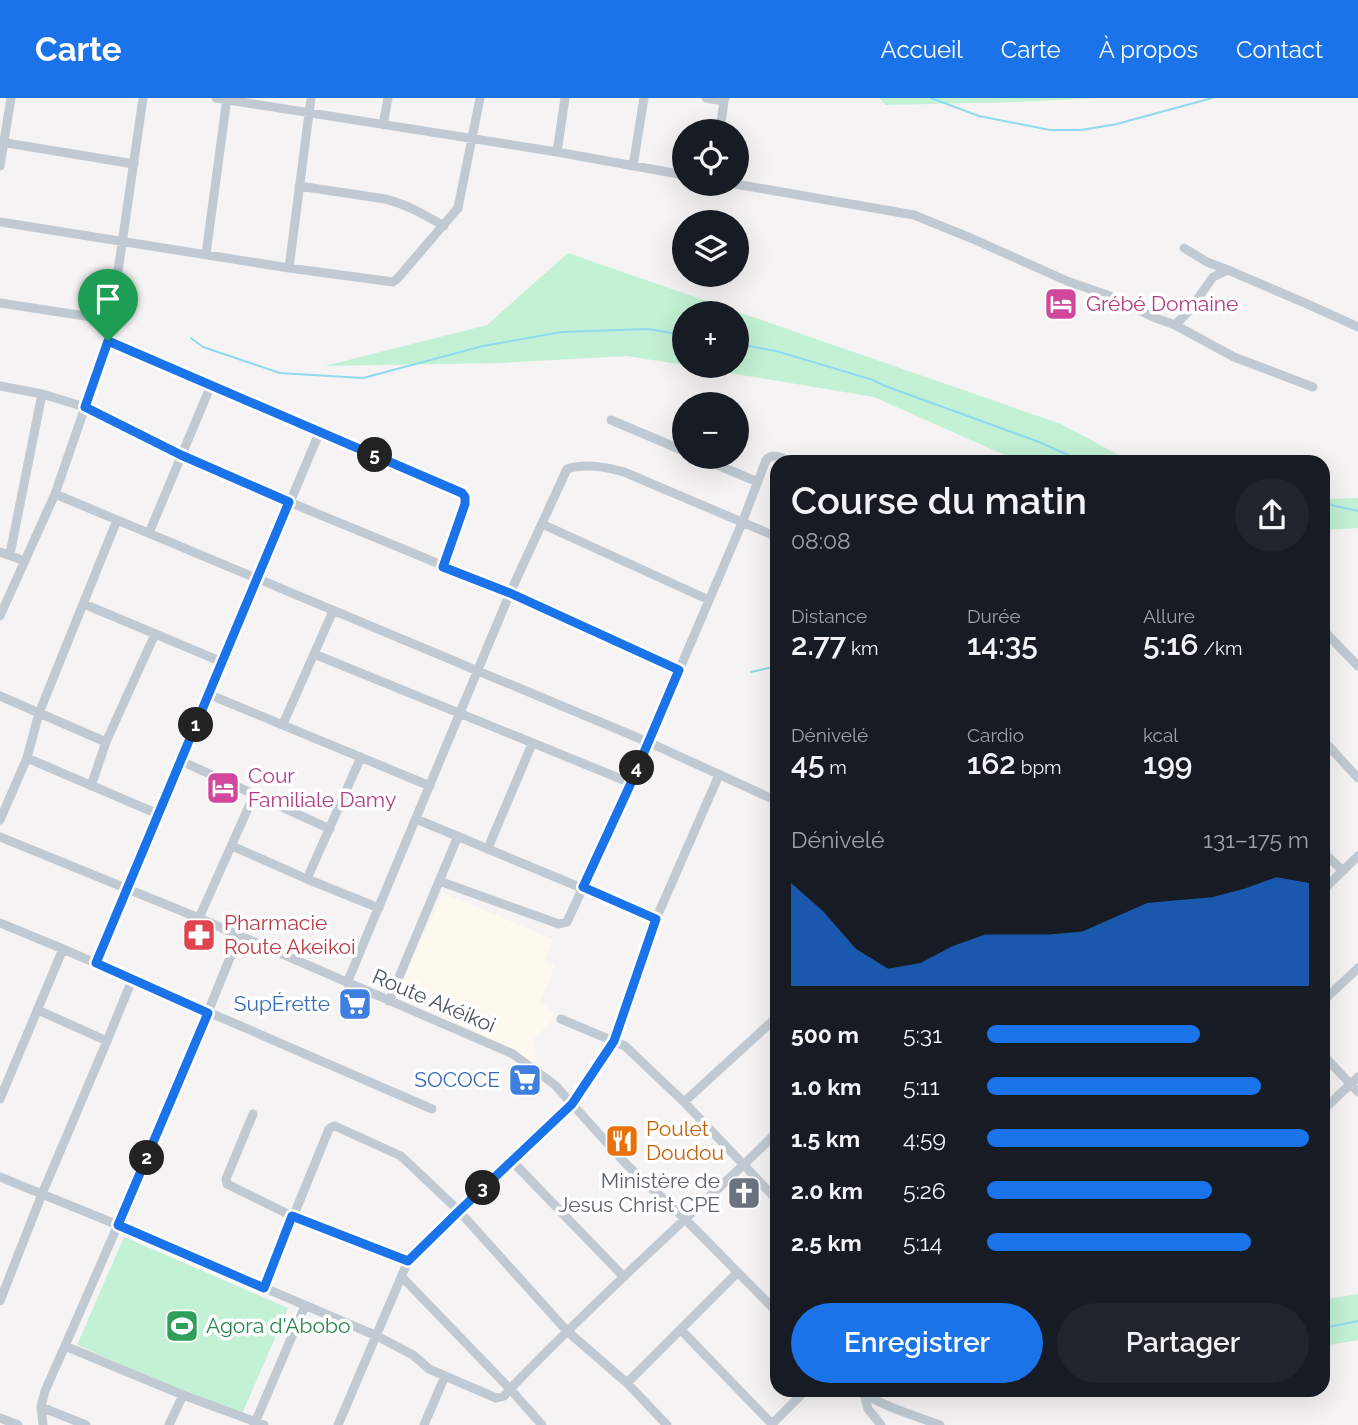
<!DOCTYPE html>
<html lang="fr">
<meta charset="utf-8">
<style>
body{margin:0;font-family:Raleway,sans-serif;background:#20242c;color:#f1f3f6;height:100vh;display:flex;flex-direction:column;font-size:26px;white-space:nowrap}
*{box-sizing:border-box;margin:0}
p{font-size:23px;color:#9ea1a6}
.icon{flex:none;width:38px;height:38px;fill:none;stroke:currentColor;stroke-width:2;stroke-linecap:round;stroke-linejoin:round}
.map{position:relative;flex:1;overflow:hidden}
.sheet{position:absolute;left:770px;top:357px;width:560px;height:942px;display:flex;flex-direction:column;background:#171b24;border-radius:21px;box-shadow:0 7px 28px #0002}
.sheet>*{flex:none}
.buttons{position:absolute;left:672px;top:21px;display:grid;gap:14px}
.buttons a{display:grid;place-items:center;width:77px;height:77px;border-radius:50%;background:#171b24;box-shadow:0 7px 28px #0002;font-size:35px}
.pin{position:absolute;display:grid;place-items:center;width:60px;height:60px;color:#fff;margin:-72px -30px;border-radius:50% 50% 50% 0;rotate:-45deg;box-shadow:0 0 7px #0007}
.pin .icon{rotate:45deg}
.km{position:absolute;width:35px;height:35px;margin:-18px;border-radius:50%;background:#222;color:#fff;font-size:19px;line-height:35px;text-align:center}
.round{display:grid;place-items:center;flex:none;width:74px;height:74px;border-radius:37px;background:#20242c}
.summary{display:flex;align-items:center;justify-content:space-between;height:119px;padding:0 21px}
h1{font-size:38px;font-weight:600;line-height:52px}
.metrics{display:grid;grid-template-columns:repeat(3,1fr);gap:10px;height:119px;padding:7px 21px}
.metrics div{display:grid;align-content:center}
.metrics b{font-size:30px;font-weight:600}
.metrics small{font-size:19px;font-weight:400}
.metrics p{font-size:19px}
.chart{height:196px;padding:14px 21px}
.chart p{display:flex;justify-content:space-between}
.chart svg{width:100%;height:126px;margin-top:7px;fill:#1a73e8;opacity:.7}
.cta{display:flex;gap:14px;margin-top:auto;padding:14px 21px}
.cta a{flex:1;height:80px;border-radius:42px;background:#1a73e8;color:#fff;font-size:28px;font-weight:600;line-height:80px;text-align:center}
.cta a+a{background:#20242c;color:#f1f3f6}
ul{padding:0 21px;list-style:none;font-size:23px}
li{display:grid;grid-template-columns:112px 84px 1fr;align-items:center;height:52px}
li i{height:18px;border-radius:9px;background:#1a73e8}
header{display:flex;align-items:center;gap:42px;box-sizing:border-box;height:98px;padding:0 35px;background:#1a73e8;color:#fff}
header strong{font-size:33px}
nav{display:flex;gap:38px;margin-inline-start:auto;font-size:24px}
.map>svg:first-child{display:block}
</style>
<header>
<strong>Carte</strong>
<nav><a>Accueil</a><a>Carte</a><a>À propos</a><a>Contact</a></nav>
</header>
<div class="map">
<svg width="1358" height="1327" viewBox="0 0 1358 1327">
<rect width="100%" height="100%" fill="#f5f3f3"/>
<!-- commercial -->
<path fill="#fdf9ef" d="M443,795l110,46 -9,23 11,3 -15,36 17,15 -25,25 5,15 -6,9 -12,-13 -123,-58z"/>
<!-- green -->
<path fill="#c3f1d5" d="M879,0h221l-83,4 -131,3z
M568,155l493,171 71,38h-112l-146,-65 -186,-31h49v-53h-53v52l-57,-9 -126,7 -176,3 162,-41z
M1358,400v30l-35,2v-31z
M124,1139l164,71 -47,108 -164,-71z
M1358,1196v46l-35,6v-46z"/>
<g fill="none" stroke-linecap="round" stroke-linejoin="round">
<!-- stream -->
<path stroke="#90daee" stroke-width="2" d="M931,0l48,18 71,14h31l36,-6 95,-26
M191,240l12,9 77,26 83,5 120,-32 79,-14 86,-3 36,6
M737,246l39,7 97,29 12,6 154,56 45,20
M1323,405l35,8
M751,574l26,-6
M1323,1230l35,-7"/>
<!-- minor -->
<path stroke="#c1cad2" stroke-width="9" d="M216,0l341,54 127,23
M706,0l18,3 1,-3
M383,27l5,-27
M720,33l4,-30
M0,44l134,22
M557,54l8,-54
M0,68l11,-68
M633,68l11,-68
M735,86l179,31 59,24 94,42 43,15 43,21 22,8 14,-14 24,-34 15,-7 77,33 53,24
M299,88l86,13c21,5 40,16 59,27
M0,124l289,46 104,14 4,-3 61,-71 22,-110
M1184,150l23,14 21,8
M206,156l21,-156
M289,170l22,-170
M0,205l111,17
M1175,227l59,32 79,30
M108,243l354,152 3,4v7l-22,63
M0,288l42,8 43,13 96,48 108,47 221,91 169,77
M611,322l73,31
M698,359l60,25
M55,396l593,248 129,59
M542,426l167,76
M149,435l62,-148
M0,454l25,9
M10,456l32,-160
M84,506l138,58
M0,518l55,-122 53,-153 35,-243
M1323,532l35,36
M314,556l317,129
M208,596l222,92
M0,598l106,46
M283,626l50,-113
M1323,642l35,38
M27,660l131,56
M181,663l149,68
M91,688l15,-44 49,-108
M416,721l240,100
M0,722l27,-62 12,-45 78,-193
M0,739l199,81 314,136 42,31 72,80 58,54 92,93
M232,748l75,33 72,29
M488,750l44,-104
M1323,754l20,19
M307,781l54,-122
M439,783l120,43 8,-2 64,-139 111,-260 24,-63c8,-8 16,-2 26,2
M1323,792l35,-34
M199,820l55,-123
M0,825l63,26 369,160
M96,865l224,-532
M347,885l163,-390 57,-124c17,-6 41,-2 57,3l153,65
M389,903l69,-165
M1323,903l35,-33
M38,912l69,31
M777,919l-93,85 93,98
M561,921l64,27 59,56
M1323,957l35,37
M0,1001l63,-150
M1323,1012l35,-33
M253,1016l-27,65 1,5 65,32 116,45
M512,1063l112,116
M0,1079l118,48 259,111 36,19 16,14 67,29 8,-2 6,-7 -108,-112
M264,1190l65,-159 3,-2 3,-1 66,30 58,55 108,120 60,52 40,42
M0,1203l42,-107 65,-153 25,-61
M681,1232l91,94
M65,1248l118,49 81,30
M627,1285l110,-110
M858,1292c24,16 55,25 82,35
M864,1296l4,15 13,16
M41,1309l45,18
M0,1320l18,7
M43,1327l-2,-18 4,-16c67,-151 133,-302 194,-456
M169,1327l14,-30
M254,1327l51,-119
M338,1327l70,-164 51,-50 113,-107 42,-63 42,-122 63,-144
M424,1327l21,-49
M542,1327l-32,-36c56,-58 114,-113 173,-168 32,-30 64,-58 94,-89
M771,1327l35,-35"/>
</g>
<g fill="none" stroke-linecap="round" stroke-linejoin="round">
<defs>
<path id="route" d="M108,243l354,152 3,4v7l-22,63 67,26 169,77 -48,113 -48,104 73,32 -42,122 -42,63 -113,107 -51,50 -116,-45 -28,72 -146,-63 90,-212 -112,-50 193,-461 -108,-47 -96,-48z"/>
</defs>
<!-- route casing -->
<use href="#route" stroke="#fff" stroke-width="14"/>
<!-- route -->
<use href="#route" stroke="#1a73e8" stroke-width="9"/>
</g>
<!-- icons -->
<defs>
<symbol id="hotel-square" viewBox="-11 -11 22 22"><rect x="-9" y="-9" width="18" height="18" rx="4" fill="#d1479c" stroke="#fff"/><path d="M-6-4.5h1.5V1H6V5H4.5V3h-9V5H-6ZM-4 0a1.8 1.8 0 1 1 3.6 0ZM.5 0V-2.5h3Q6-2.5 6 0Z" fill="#fff"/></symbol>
<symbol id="pharmacy-square" viewBox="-11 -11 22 22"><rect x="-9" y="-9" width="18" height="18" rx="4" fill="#e0444e" stroke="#fff"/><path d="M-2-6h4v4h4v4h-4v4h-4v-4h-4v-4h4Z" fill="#fff"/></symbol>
<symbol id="supermarket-square" viewBox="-11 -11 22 22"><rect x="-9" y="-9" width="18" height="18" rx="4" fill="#3f7fe0" stroke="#fff"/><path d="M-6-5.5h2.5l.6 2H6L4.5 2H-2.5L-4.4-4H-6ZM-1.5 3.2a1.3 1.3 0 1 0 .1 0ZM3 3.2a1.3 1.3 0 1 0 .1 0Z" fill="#fff"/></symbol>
<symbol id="restaurant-square" viewBox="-11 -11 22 22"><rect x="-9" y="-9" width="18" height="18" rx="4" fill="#e8710a" stroke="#fff"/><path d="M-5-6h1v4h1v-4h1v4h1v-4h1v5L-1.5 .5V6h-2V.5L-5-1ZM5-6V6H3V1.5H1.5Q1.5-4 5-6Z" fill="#fff"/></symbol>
<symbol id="church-square" viewBox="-11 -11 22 22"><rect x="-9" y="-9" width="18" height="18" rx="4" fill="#6b7280" stroke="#fff"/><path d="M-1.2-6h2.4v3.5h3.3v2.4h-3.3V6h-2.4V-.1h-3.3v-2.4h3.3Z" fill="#fff"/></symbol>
<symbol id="stadium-square" viewBox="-11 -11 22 22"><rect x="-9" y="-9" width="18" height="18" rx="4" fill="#2e9e5b" stroke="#fff"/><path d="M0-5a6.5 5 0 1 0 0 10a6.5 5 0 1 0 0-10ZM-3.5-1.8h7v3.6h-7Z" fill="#fff"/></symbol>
</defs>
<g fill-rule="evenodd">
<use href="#hotel-square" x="1042" y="187" width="38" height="38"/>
<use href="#hotel-square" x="204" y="671" width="38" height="38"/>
<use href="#pharmacy-square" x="180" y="818" width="38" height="38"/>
<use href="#supermarket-square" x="336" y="887" width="38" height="38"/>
<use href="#supermarket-square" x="506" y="963" width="38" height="38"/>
<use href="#restaurant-square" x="603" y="1024" width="38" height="38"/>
<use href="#church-square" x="725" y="1076" width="38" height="38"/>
<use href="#stadium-square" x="163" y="1209" width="38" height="38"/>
</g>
<g text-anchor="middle" stroke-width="7" stroke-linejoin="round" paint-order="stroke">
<!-- hotel labels -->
<g font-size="21" fill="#b23c85" stroke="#fff" text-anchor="start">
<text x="1086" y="213">Grébé Domaine</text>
<text x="248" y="685">Cour<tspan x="248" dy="24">Familiale Damy</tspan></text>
</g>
<!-- health labels -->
<g font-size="21" fill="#be3a42" stroke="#fff" text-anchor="start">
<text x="224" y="832">Pharmacie<tspan x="224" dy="24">Route Akeikoi</tspan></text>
</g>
<!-- street labels -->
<g font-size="21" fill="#4a5661" stroke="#fff">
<text transform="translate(434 903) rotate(23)" y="7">Route Akéikoi</text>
</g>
<!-- shop labels -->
<g font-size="21" fill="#366cbe" stroke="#fff" text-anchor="end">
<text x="330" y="913">SupÉrette</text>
<text x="500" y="989">SOCOCE</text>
</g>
<!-- food labels -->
<g font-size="21" fill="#c56008" stroke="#fff" text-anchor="start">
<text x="646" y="1038">Poulet<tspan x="646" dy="24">Doudou</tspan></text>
</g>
<!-- worship labels -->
<g font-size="21" fill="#5b616d" stroke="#fff" text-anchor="end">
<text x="720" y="1090">Ministère de<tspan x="720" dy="24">Jesus Christ CPE</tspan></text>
</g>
<!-- leisure labels -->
<g font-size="21" fill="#27864d" stroke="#fff" text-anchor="start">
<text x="206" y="1235">Agora d'Abobo</text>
</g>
</g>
</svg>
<div class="buttons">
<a><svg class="icon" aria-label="locate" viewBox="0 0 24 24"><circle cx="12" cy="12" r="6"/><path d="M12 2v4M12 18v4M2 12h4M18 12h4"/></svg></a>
<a><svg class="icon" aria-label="layers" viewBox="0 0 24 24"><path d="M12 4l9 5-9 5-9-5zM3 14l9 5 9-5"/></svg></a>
<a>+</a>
<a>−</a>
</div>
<div class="pin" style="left:108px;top:243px;background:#1e9e55"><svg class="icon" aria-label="arrive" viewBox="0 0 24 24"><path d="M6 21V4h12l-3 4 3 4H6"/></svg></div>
<b class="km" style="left:196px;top:627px">1</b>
<b class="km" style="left:147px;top:1060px">2</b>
<b class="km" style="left:483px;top:1090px">3</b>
<b class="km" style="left:637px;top:670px">4</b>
<b class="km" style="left:375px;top:357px">5</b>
<section class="sheet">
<div class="summary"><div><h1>Course du matin</h1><p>08:08</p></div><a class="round"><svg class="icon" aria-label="share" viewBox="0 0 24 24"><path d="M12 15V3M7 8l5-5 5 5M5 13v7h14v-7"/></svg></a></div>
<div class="metrics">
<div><p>Distance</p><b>2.77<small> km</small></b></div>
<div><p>Durée</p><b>14:35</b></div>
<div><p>Allure</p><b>5:16<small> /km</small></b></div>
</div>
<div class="metrics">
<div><p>Dénivelé</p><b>45<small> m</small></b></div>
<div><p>Cardio</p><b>162<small> bpm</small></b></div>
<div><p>kcal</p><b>199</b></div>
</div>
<div class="chart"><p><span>Dénivelé</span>131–175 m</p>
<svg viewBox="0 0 160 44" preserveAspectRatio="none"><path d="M0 44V8L10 18L20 31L30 38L40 36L50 30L60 26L70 26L80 26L90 25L100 20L110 15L120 14L130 13L140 10L150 6L160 8V44z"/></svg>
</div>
<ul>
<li><b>500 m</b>5:31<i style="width:66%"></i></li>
<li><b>1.0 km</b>5:11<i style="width:85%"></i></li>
<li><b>1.5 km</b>4:59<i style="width:100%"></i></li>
<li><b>2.0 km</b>5:26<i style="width:70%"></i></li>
<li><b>2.5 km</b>5:14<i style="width:82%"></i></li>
</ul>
<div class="cta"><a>Enregistrer</a><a>Partager</a></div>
</section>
</div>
